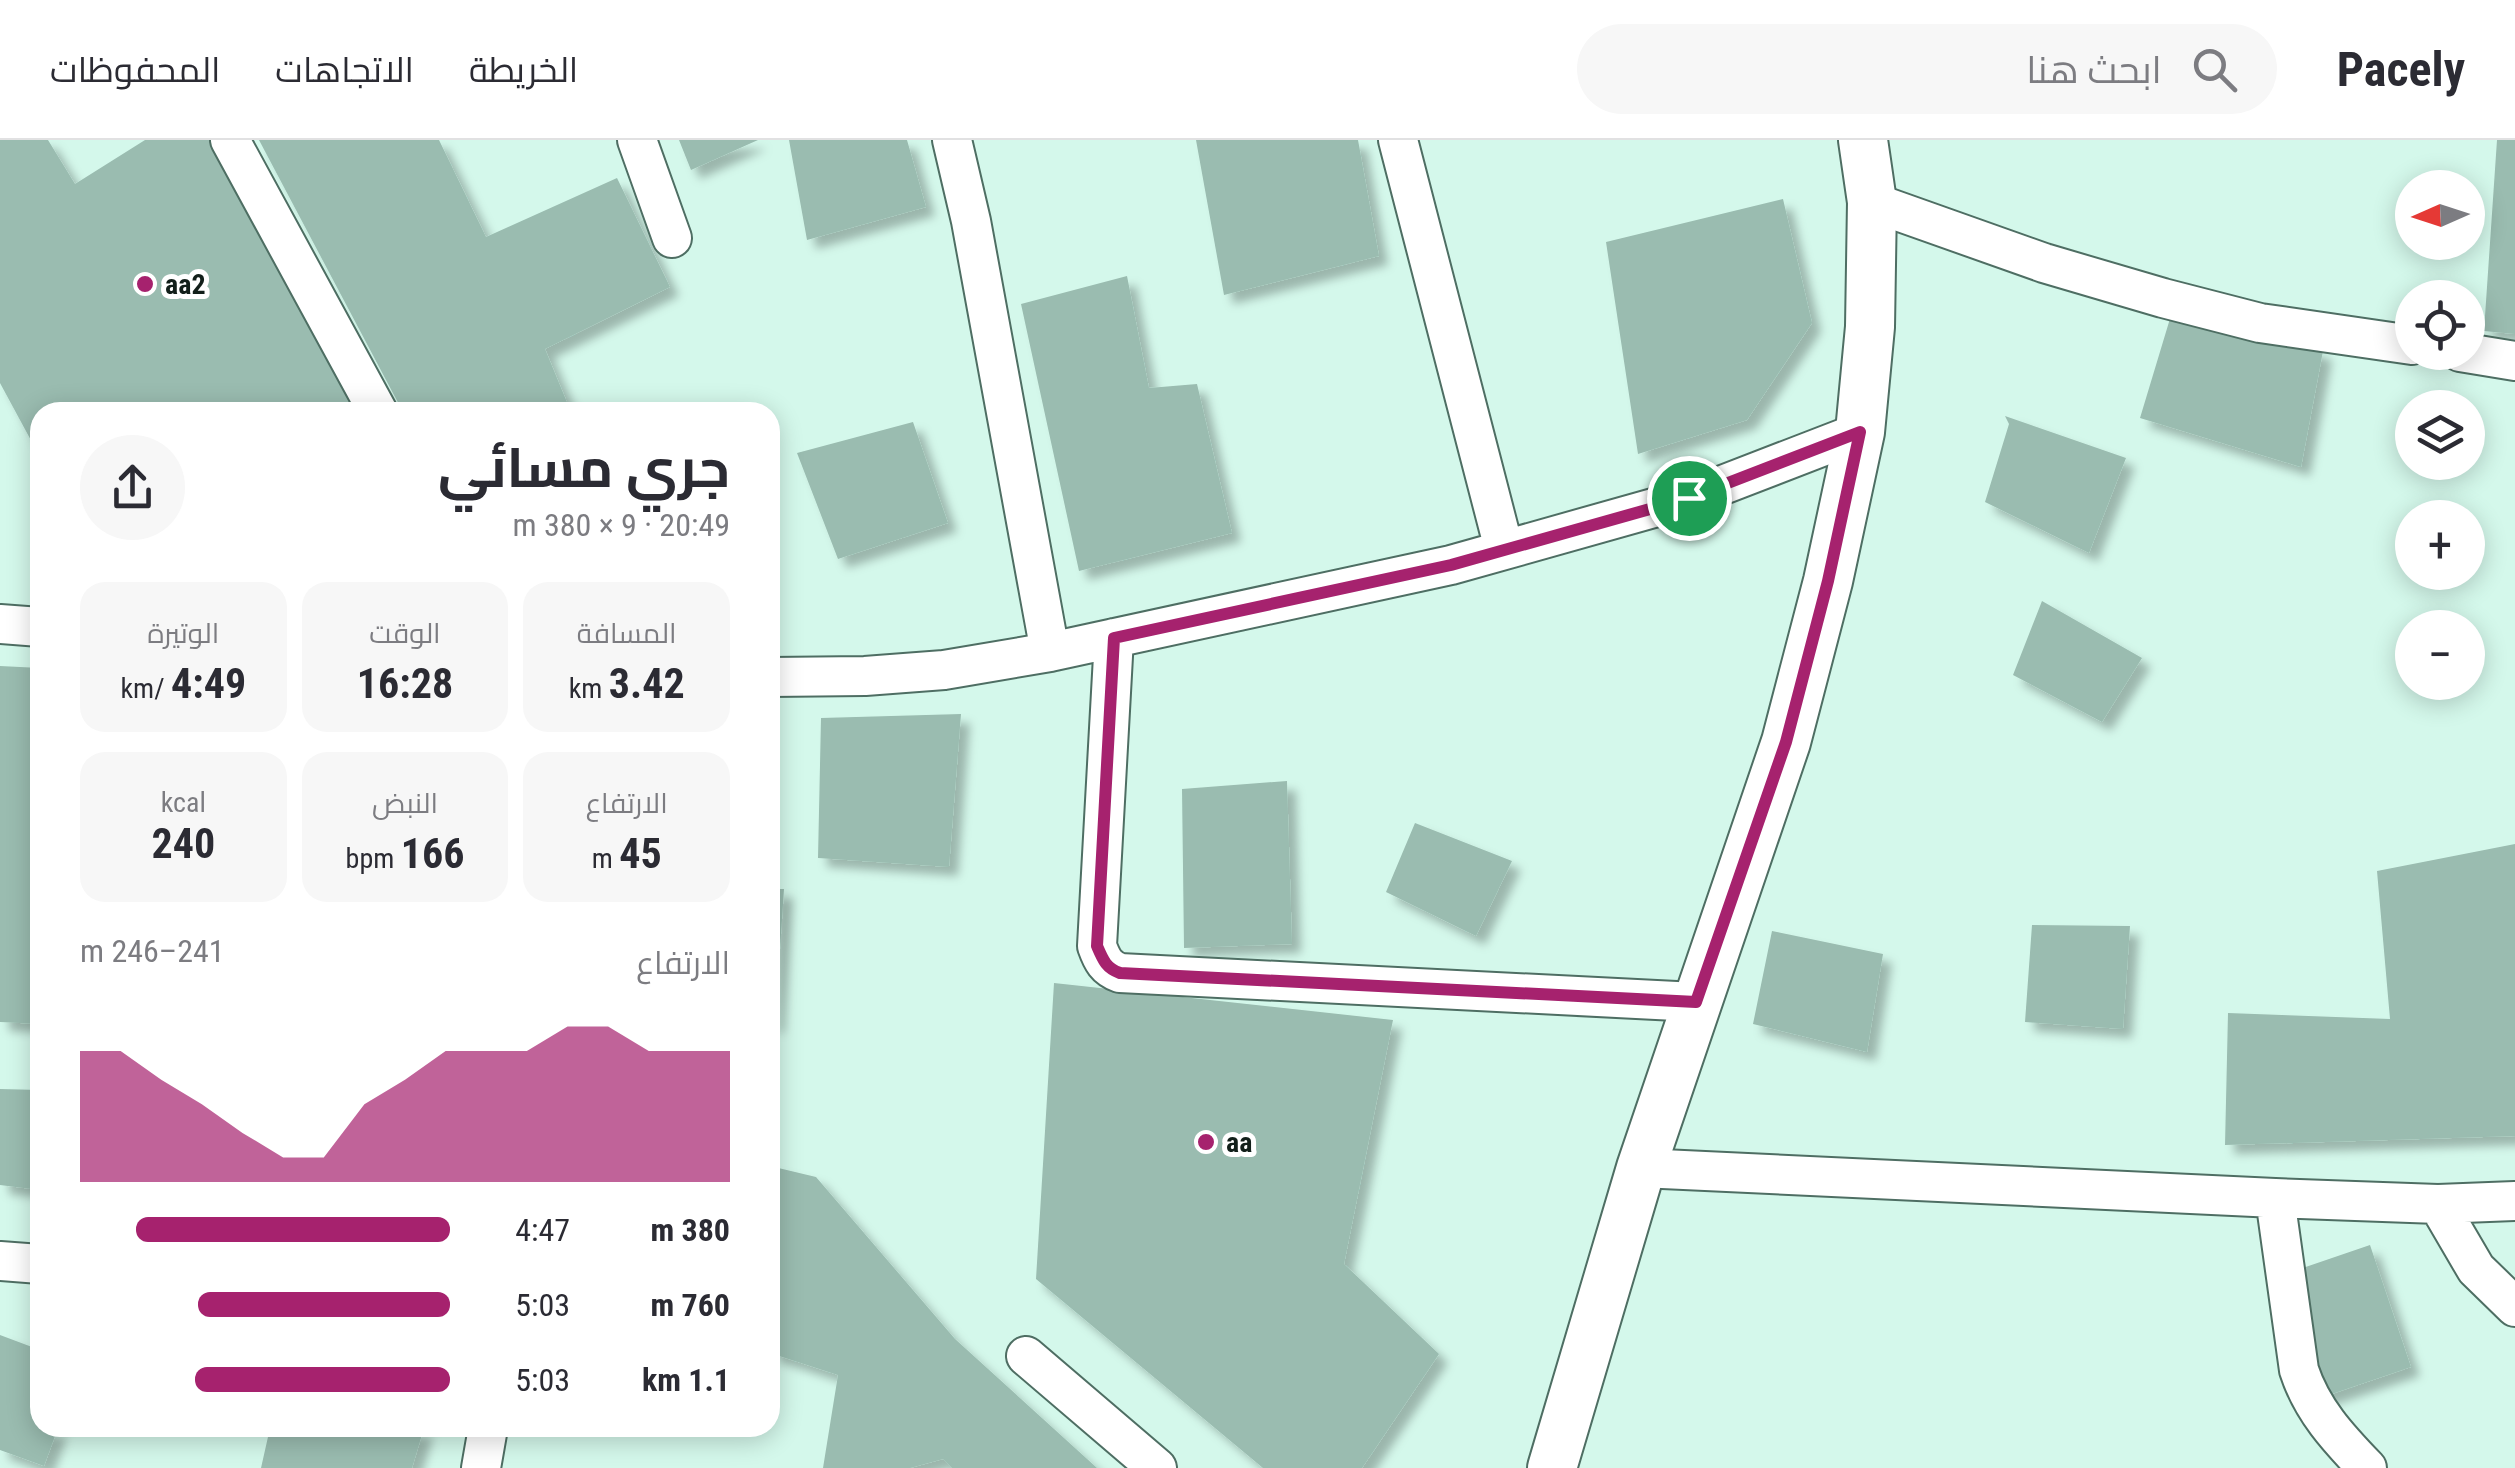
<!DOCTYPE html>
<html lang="ar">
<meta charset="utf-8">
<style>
body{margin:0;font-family:"Roboto Condensed",Cairo,sans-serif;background:#f7f7f7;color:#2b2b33;direction:rtl;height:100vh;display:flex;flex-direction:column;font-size:38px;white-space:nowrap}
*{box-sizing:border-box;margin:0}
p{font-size:32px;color:#7c7c81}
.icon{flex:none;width:55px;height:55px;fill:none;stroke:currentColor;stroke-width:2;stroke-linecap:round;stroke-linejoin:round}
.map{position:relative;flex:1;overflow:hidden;direction:ltr}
.side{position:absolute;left:30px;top:262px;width:750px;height:1035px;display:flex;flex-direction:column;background:#fff;border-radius:30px;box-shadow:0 5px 25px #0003;direction:rtl}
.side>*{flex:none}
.needle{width:65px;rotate:267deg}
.buttons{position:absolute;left:2395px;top:30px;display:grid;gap:20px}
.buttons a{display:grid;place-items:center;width:90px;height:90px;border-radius:50%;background:#fff;box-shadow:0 5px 25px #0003;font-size:50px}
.pin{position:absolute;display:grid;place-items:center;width:85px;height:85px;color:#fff;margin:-42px;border:5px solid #fff;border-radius:50%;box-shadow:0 2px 10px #0007}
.round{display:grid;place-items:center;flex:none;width:105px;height:105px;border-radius:52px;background:#f7f7f7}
.head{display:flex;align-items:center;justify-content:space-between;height:170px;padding:0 50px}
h1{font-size:55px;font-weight:700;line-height:75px}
.figures{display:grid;grid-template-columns:repeat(3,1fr);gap:15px;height:170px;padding:10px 50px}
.figures div{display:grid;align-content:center;border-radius:25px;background:#f7f7f7;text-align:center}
.figures b{font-size:42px;font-weight:700}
.figures small{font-size:28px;font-weight:400}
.figures p{font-size:28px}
.chart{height:280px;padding:20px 50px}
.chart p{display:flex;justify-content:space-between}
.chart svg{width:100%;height:180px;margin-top:10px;fill:#a6226e;opacity:.7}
ul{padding:0 50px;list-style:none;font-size:32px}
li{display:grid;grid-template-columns:160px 120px 1fr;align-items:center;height:75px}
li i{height:25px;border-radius:12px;background:#a6226e}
header{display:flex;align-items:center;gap:60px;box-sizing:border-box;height:140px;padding:0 50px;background:#fff;border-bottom:2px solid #e1e1e2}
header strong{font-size:48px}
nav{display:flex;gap:55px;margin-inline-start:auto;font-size:35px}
.search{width:700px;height:90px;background:#f7f7f7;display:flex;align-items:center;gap:25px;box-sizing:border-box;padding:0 35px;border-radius:55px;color:#7c7c81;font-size:38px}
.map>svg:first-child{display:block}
</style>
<header>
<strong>Pacely</strong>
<div class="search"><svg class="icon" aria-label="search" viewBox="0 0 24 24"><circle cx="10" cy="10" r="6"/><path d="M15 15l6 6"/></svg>ابحث هنا</div>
<nav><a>الخريطة</a><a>الاتجاهات</a><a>المحفوظات</a></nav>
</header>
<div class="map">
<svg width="2515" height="1328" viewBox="0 0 2515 1328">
<defs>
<filter id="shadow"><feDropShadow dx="9" dy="9" stdDeviation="5" flood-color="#0004"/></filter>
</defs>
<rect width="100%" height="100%" fill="#d4f8eb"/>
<!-- building -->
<path fill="#9abcb0" filter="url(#shadow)" d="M0,0h48l27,44 70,-44h67l149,272h-321v45l-40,-74z
M259,0h180l47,97 131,-59 53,109 -125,62 26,63h-168z
M679,0h79l-67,30z
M789,0h118l19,67 -119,33z
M1196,0h162l21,116 -155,39z
M2497,0h18v194l-31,-3z
M1783,59l29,124 -65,97 -109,34 -32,-212z
M1127,136l22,112 48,-4 35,149 -153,38 -58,-267z
M2172,172l151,39 -22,116 -161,-49z
M2005,276l121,42 -37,95 -104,-51 24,-78z
M913,282l35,101 -110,36 -41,-106z
M2042,461l100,57 -40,64 -89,-47z
M0,526l40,2v356l-40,-2z
M961,574l-12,153 -131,-9 3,-140z
M1287,641l5,163 -108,4 -2,-159z
M1415,683l97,38 -36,75 -90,-44z
M2515,704v292l-290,9 3,-132 162,6 -13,-148z
M770,749h14l-9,135h-5z
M2032,785l98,1 -7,103 -98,-7z
M1772,791l111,23 -16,98 -114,-28z
M1054,843l339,37 -49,244 95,90 -77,114h-99l-227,-189z
M0,949l40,1v100l-40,-5z
M770,1026l46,11 139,162 142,129h-145l-9,-9 -33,9h-87l15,-93 -68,-22z
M2370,1105l41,122 -94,32 -26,-127z
M0,1195l40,15v78h18l-14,38 -44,-16z
M270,1288h154l-12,40h-151z"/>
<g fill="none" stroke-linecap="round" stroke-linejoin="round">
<defs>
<path id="minor" d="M230,0l148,272
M637,0l35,98
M952,0l19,81 79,431
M1398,0l106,409
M1872,62l172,61 119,35 97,25 152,22
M2460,212l55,9
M0,484l40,3
M1114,498l-17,308c5,14 9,22 23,27l576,29
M770,537l95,-1 79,-6 106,-18 401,-87 238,-67 171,-66
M1641,1028l634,30 163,6 77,-3
M2275,1058l24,172c13,40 39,68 68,98
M2438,1064l38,65 39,38
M0,1121l40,3
M1026,1216l131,112
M481,1328l7,-40"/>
<path id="tertiary" d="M1552,1328l89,-300 145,-426 42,-161 32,-149 10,-105 2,-125 -9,-62"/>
</defs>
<!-- minor casing -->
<use href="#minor" stroke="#4e6e63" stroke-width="42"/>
<!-- tertiary casing -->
<use href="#tertiary" stroke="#4e6e63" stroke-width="52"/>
<!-- minor -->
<use href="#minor" stroke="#fff" stroke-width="38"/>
<!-- tertiary -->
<use href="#tertiary" stroke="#fff" stroke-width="48"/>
</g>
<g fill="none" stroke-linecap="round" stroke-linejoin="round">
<defs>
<path id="route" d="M1860,292l-32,149 -42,161 -90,260 -576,-29c-14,-5 -17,-13 -23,-27l17,-308 337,-73 238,-67z"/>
</defs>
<!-- route casing -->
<use href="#route" stroke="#fff" stroke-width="20"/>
<!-- route -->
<use href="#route" stroke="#a6226e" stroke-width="12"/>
</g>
<!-- markers -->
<g fill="#a6226e" stroke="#fff" stroke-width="4">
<circle cx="145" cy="144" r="10"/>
<circle cx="1206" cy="1002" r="10"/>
</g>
<g text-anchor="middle" stroke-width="10" stroke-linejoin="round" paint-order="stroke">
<!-- poi labels -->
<g font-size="28" font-weight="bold" fill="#121f1a" stroke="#fff" text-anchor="start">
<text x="165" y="154">aa2</text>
<text x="1226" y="1012">aa</text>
</g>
</g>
</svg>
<div class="buttons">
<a><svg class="needle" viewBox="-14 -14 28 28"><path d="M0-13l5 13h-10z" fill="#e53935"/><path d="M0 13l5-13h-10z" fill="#7c7c81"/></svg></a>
<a><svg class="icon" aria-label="locate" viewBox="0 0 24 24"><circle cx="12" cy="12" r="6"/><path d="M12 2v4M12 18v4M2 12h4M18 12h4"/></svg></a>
<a><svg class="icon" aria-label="layers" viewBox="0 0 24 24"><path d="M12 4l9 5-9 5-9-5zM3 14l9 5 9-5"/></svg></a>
<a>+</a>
<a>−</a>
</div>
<div class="pin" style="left:1689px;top:358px;background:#1e9e55"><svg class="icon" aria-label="arrive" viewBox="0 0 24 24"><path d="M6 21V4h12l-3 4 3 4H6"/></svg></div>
<section class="side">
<div class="head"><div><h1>جري مسائي</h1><p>20:49 · 9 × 380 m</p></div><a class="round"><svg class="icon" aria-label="share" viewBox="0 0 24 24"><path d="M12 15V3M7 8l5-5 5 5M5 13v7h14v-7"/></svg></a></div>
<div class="figures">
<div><p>المسافة</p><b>3.42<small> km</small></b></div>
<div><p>الوقت</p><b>16:28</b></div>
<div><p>الوتيرة</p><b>4:49<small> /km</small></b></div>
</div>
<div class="figures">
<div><p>الارتفاع</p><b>45<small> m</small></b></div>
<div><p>النبض</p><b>166<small> bpm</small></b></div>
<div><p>kcal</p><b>240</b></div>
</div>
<div class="chart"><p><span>الارتفاع</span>241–246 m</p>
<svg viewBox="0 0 160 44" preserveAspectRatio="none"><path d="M0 44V12L10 12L20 19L30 25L40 32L50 38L60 38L70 25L80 19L90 12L100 12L110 12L120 6L130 6L140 12L150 12L160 12V44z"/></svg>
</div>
<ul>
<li><b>380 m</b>4:47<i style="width:85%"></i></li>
<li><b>760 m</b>5:03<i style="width:68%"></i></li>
<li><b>1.1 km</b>5:03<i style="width:69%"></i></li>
</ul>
</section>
</div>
